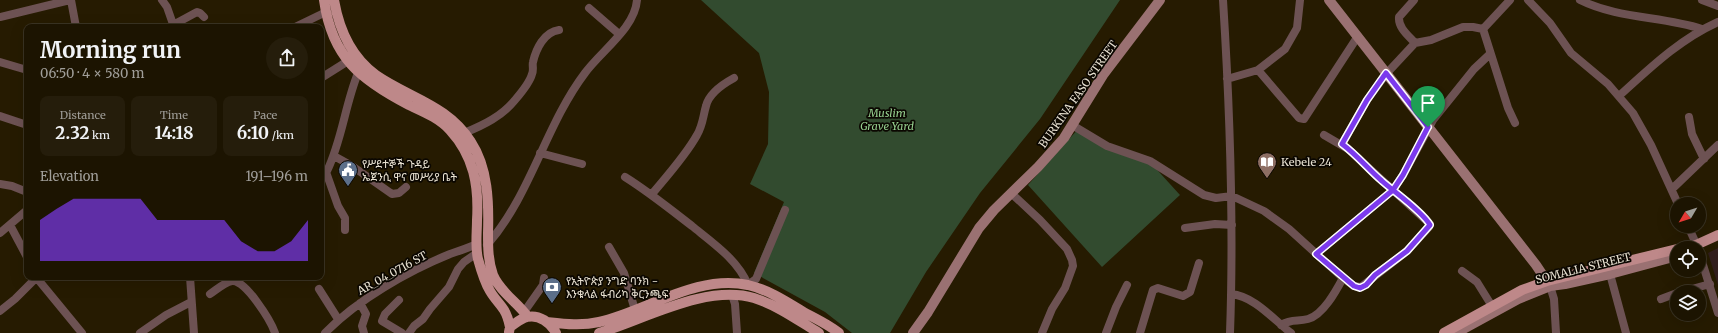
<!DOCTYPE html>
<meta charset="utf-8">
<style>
body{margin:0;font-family:Merriweather,"Noto Sans Ethiopic",serif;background:#251d0b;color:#f1f3f6;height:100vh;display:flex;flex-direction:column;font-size:15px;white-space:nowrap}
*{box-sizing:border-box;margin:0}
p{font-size:13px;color:#a09e99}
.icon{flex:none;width:22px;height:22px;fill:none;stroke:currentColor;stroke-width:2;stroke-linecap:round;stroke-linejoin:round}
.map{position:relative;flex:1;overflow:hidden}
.panel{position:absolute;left:24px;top:24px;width:300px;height:256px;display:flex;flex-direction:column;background:#1c1401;border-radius:8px;box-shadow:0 4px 16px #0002,0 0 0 1px #3a3323}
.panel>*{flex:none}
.needle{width:26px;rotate:231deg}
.tools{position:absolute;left:1670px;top:197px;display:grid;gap:8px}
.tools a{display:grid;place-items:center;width:36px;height:36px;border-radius:50%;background:#1c1401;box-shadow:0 4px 16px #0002,0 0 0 1px #3a3323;font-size:20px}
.pin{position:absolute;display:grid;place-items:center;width:34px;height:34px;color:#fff;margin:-41px -17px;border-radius:50% 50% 50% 0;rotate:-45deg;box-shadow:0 0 4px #0007}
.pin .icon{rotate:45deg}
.round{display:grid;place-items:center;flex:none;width:42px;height:42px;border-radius:21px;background:#251d0b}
.summary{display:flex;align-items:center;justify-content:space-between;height:68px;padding:0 16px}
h1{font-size:22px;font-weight:700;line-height:30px}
.stats{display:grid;grid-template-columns:repeat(3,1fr);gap:6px;height:68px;padding:4px 16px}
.stats div{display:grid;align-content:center;border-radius:8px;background:#251d0b;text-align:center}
.stats b{font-size:17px;font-weight:700}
.stats small{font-size:11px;font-weight:400}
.stats p{font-size:11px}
.chart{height:112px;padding:8px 16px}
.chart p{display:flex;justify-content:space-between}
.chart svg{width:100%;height:72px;margin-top:4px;fill:#7c3aed;opacity:.7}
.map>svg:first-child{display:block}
</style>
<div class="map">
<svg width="1718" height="333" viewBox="0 0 1718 333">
<rect width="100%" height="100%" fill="#261b01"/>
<!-- education -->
<path fill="#311e1d" d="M1718,248v37l-10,-32z"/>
<!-- green -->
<path fill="#324b2f" d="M701,0h419l-80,119 -60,74 -54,79 -36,61h-38l-27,-21 -71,-39 30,-71 -34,-18 18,-40 1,-52 -10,-39z
M1079,128l30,22 41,12 30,33 -78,72 -74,-82z"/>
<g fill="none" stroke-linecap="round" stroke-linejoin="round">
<!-- street -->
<path stroke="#6d5253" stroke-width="8" d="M71,0l5,27
M162,0l5,7 7,20
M1223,0c7,111 11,222 7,333
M1414,0l-15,17c-1,11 10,19 16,26
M1528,0l22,23 21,30 37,31 25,29 18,32 27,59
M1580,0c38,19 82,16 122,29
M1702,0l16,6
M589,8l30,26
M0,17l70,-17
M173,25l24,-13 3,1 4,4
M295,27l31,-15
M1483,29l25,79 7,15
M1483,29l27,-29
M0,62l27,8
M1258,70l41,48 5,1 54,-83
M321,78l27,-17
M1227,79l31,-9 27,-21 12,-21 3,-28
M1619,96c31,-28 61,-57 99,-74
M0,116l27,9
M1689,117l3,17 12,25
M1072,125l35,21 43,15 54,34 12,3 16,-2 32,15 25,18 54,49 11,8 7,1 46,-36 22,-24 1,-3 -82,-75 -24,-14
M464,133c20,-8 38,-17 51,-33 6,-7 15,-18 17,-26 2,-4 0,-9 1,-12 3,-13 11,-30 26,-32
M1342,144l25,-44 11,-15 9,-12 28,-30 16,-3 32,-13h10l10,2
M540,153l42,11
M334,156l18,10 40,28 7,-1 7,-6
M321,172l6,-1c15,-31 18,-66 31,-98
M326,172l12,34 7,12v12
M625,177c24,15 45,32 67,49 21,17 46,34 56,59l8,-6 29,-69
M0,184l12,2 15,6
M1672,189l46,-44
M1011,193l29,27 27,29 5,11 1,6 -8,22 -13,21 -10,24
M652,194c15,-18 34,-39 45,-59 6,-10 6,-19 9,-29 3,-13 17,-22 28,-28
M10,225l17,32
M1688,226l10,22
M1185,228l30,-4 17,1
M0,233l27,-23
M487,245c44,-50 58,-119 98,-172 16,-22 50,-45 52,-73
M609,247l15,26 11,37
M1699,252l19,61
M1316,254l77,-64 10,-15 30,-55 41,-51 16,-15
M1462,271l15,11 18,29
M1610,274l16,59
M36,277l46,56
M190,277l4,56
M1550,286l4,13 2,34
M319,289l19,30
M1681,292l29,-8
M210,294c6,-4 15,-12 22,-13 13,-2 39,40 43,52
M1231,294c23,2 42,25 60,39
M732,295l3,9 2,29
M1661,299l16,-6
M399,300l-14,14 -3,7 20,12
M360,303l6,11 -4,12 2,7
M0,311l15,-12 21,-21
M524,312l19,-27 1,-7
M1281,325c11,-7 16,-3 27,-6 15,-4 28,-28 35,-41
M140,333l26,-18 25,-13
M325,333c32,-33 83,-62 125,-79 9,-3 18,-6 27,-10
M409,333l5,-7 9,-7 7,-10 19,-22 9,-18 6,-7 13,-9
M1106,333l10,-26 11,-22
M1140,333l13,-43 5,-2 25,8 7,-4 9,-29"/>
<!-- secondary -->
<path stroke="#9a7172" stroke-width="10" d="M1329,0l207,265 14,21
M913,333l15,-21 51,-84 15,-18 44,-43 26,-29 39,-63 57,-75
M1456,333l62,-34 32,-13 15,-2 45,-10 67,-18"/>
<!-- primary -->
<path stroke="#be8889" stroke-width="10" d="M324,0c8,58 37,80 85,105 15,7 30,13 41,25 24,26 29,56 27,90 0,13 -2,27 1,39 3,11 6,22 12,32 4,7 10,13 14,19 3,5 5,12 6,17
M334,0c5,29 17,57 42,75 33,23 72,30 95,67 17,26 18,60 17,91 0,14 0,28 5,42 7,17 24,27 34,41
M1683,248l13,-3 22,-10
M547,322c18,2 34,4 52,0 48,-11 97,-48 149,-37 21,5 39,17 57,28 12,6 24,12 34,20
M509,332l1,-5c5,-3 11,-9 17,-10 12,-3 24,6 29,16
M599,333c46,-14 107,-49 155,-35 23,7 45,23 65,35
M1444,333l78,-43 25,-9 130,-32"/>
</g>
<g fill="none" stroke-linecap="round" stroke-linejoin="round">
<defs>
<path id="route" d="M1428,127l-25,48 -10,15 -77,64 38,32 6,2 6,-3 9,-10 32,-24 23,-26c-7,-13 -37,-34 -48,-44 -14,-12 -25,-26 -40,-37l25,-44 19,-27 42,54"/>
</defs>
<!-- route casing -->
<use href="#route" stroke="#fff" stroke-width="8"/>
<!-- route -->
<use href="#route" stroke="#7c3aed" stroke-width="5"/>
</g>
<!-- icons -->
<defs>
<symbol id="library-pin" viewBox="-11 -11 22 30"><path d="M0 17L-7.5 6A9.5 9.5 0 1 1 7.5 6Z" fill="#8d6e63" stroke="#0b0701"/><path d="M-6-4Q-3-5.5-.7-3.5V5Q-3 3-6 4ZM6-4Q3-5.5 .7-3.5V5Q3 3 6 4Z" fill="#fff"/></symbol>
<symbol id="civic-pin" viewBox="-11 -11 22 30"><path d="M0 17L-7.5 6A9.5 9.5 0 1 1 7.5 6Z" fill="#5c6f8a" stroke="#0b0701"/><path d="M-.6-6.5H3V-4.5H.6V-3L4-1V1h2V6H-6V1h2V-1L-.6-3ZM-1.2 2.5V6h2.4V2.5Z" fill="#fff"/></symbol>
<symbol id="bank-pin" viewBox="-11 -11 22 30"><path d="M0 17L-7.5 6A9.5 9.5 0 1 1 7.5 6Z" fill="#5c6f8a" stroke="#0b0701"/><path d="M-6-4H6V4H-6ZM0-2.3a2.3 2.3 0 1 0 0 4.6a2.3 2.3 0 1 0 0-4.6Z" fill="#fff"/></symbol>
</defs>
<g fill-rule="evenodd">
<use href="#library-pin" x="1256" y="151" width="22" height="30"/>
<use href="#civic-pin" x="337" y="159" width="22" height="30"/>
<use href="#bank-pin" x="541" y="276" width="22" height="30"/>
</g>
<g text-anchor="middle" stroke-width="3.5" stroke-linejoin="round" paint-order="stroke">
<!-- street labels -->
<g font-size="11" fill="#e8e1d1" stroke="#0b0701">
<text transform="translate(1078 94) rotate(-55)" y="4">BURKINA FASO STREET</text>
<text transform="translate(1583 268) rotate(-14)" y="4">SOMALIA STREET</text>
<text transform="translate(392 273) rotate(-29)" y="4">AR_04_0716 ST</text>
</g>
<!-- park labels -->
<g font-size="11" font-style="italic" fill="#96d08f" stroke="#0b0701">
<text x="887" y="117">Muslim<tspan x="887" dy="13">Grave Yard</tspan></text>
</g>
<!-- poi labels -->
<g font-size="11" fill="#e8e1d1" stroke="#0b0701" text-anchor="start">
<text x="1281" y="166">Kebele 24</text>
<text x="362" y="168">የሥደተኞች ጉዳይ<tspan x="362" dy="13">ኤጀንሲ ዋና መሥሪያ ቤት</tspan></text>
<text x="566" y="285">የኢትዮጵያ ንግድ ባንክ -<tspan x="566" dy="13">እንቁላል ፋብሪካ ቅርንጫፍ</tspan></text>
</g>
</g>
</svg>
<div class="tools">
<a><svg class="needle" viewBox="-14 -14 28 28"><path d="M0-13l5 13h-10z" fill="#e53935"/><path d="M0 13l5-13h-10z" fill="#a09e99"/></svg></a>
<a><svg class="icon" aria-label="locate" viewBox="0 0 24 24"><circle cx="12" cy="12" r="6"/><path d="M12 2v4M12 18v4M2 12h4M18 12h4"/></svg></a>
<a><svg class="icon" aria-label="layers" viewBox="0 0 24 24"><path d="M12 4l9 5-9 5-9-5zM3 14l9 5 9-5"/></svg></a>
</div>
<div class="pin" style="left:1428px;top:127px;background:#1e9e55"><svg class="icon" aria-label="arrive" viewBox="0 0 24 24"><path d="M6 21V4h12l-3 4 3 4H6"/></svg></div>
<section class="panel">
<div class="summary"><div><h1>Morning run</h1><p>06:50 · 4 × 580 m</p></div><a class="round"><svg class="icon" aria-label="share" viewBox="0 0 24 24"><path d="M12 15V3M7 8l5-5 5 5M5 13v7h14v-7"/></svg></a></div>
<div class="stats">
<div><p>Distance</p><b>2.32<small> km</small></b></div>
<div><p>Time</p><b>14:18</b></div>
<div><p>Pace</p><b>6:10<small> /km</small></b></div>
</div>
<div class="chart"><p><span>Elevation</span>191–196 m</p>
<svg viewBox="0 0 160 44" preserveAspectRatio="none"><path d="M0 44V19L10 12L20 6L30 6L40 6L50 6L60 6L70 19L80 19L90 19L100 19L110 19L120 32L130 38L140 38L150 32L160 19V44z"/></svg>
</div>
</section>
</div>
